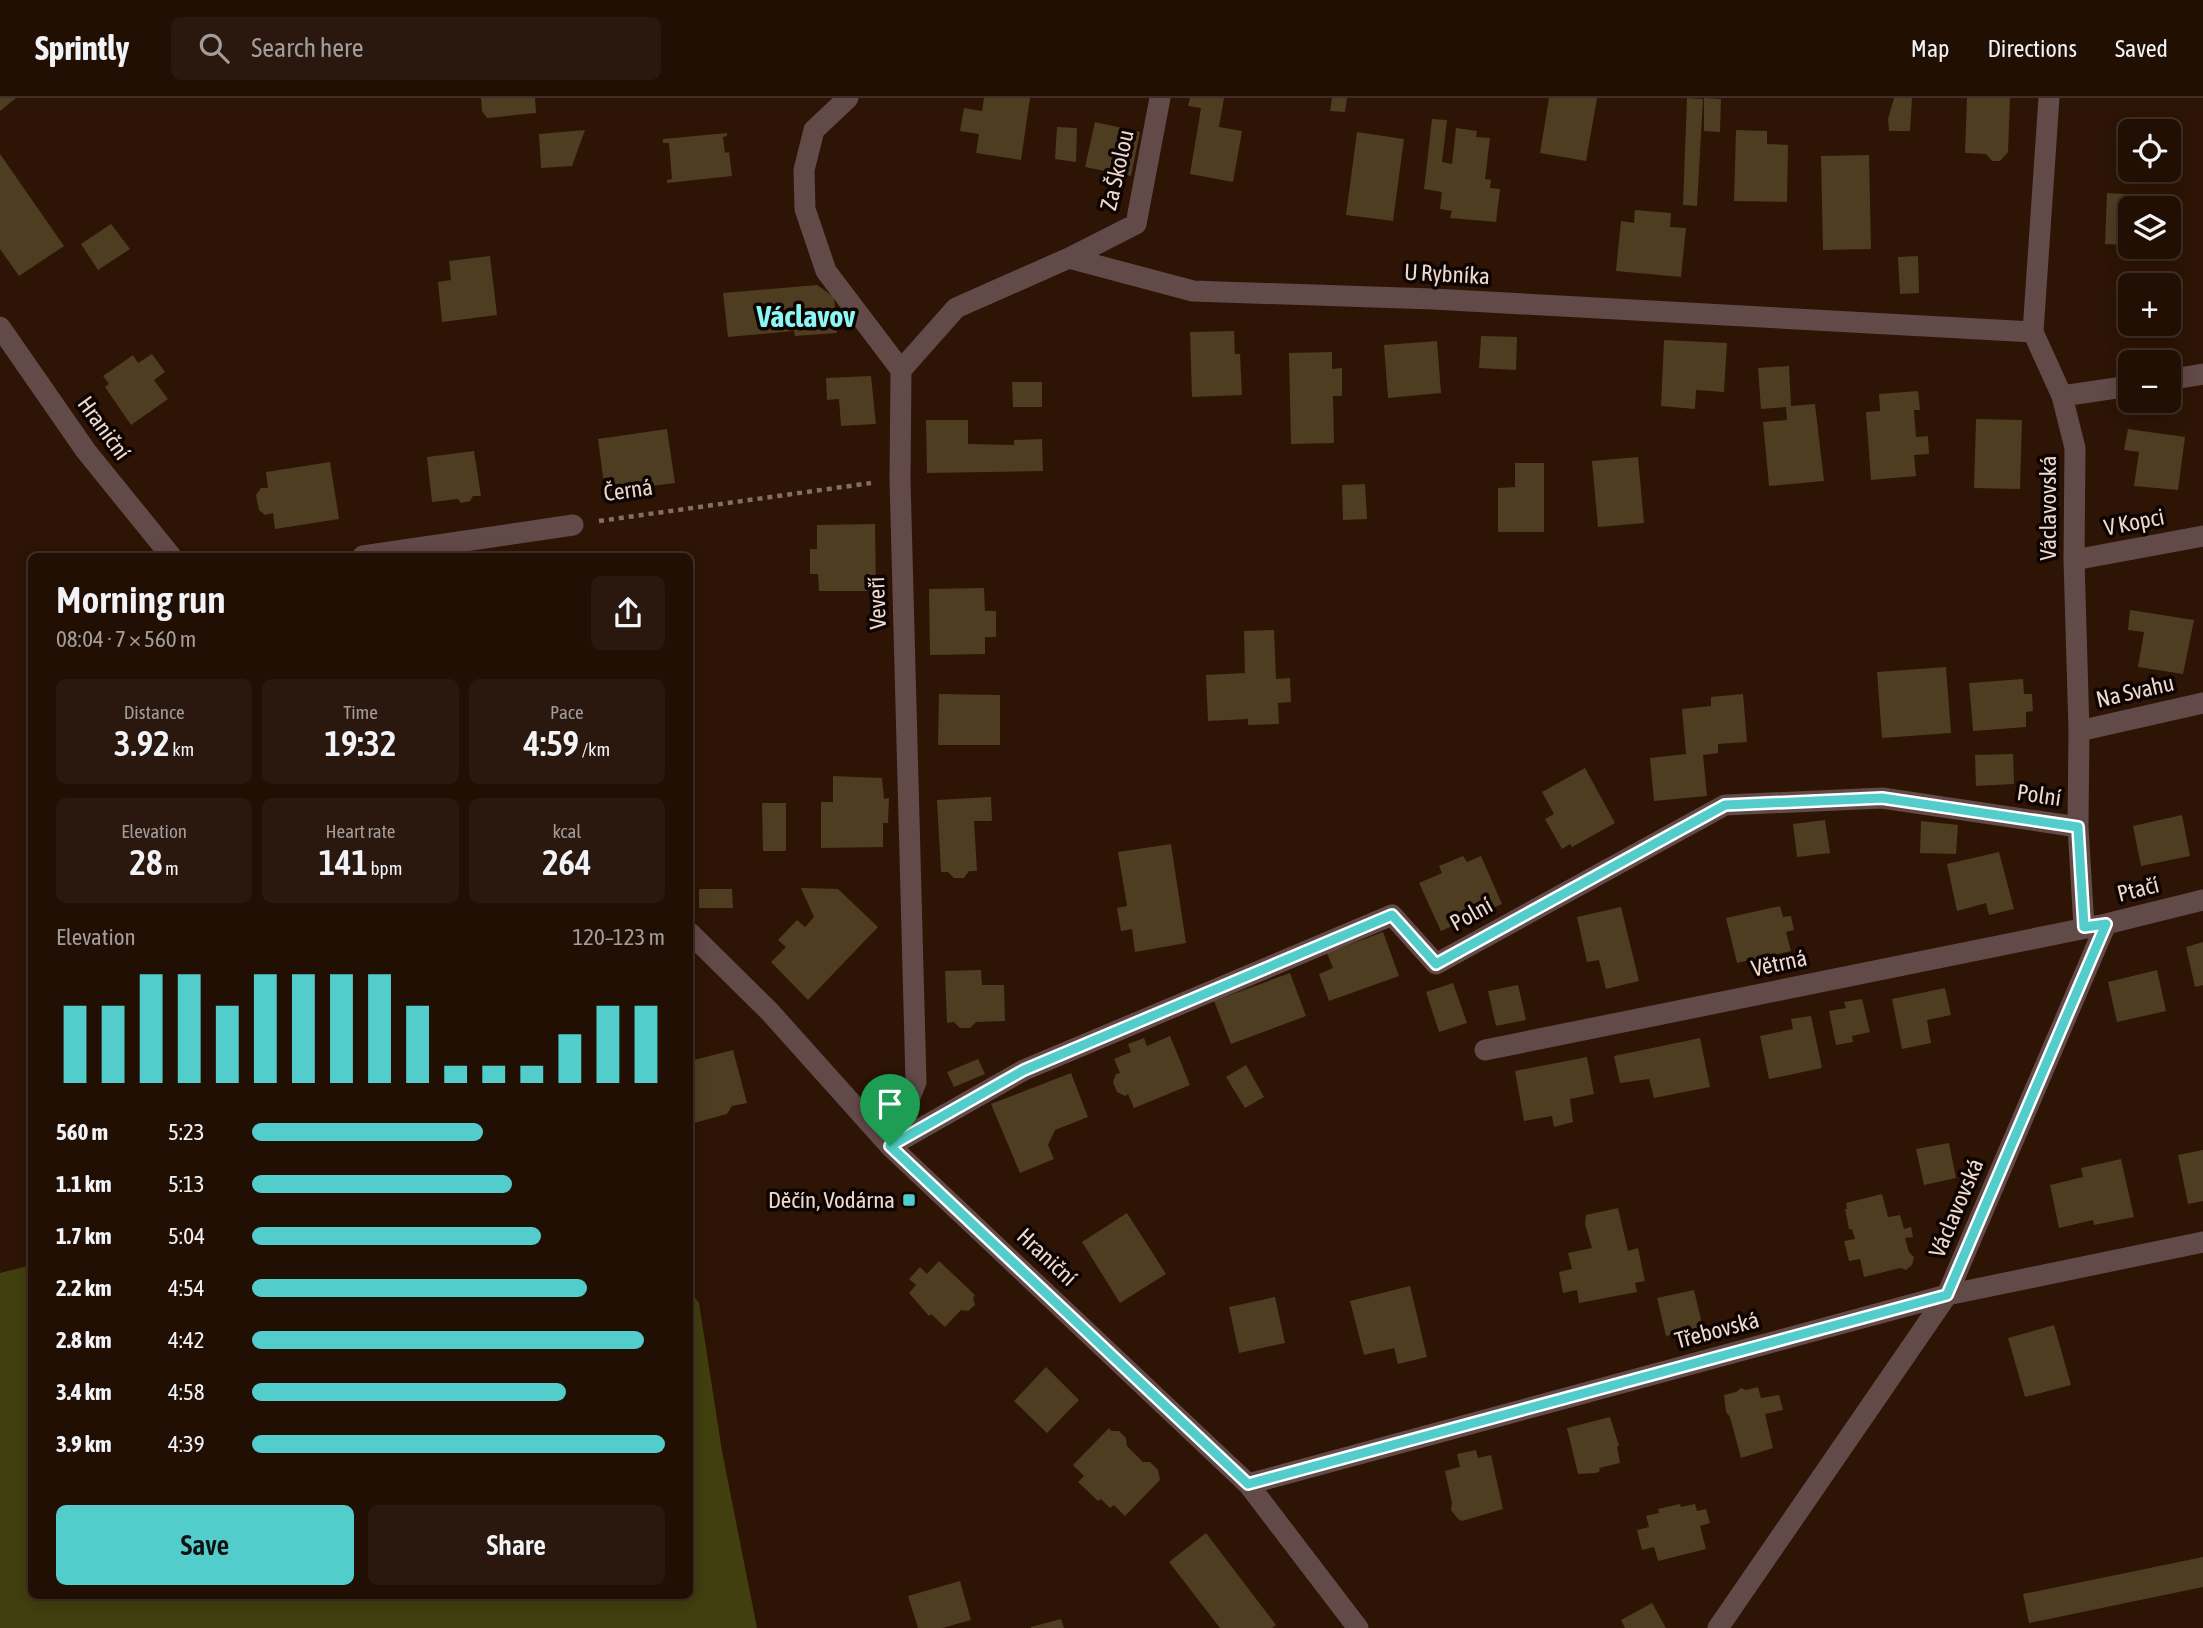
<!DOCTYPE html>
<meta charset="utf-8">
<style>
body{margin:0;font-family:"Asap Condensed",sans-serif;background:#2a180e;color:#f1f3f6;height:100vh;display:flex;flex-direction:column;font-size:26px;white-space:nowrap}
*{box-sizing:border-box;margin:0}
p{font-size:23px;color:#a29c9a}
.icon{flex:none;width:38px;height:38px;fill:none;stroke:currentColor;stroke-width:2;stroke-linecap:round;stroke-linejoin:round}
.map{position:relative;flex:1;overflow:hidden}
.sheet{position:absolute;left:28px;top:455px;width:665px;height:1046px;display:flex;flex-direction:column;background:#220f04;border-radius:10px;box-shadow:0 4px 18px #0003,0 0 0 2px #3f2f26}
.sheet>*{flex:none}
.controls{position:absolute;left:2118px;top:21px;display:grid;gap:14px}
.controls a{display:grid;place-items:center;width:63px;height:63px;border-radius:10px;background:#220f04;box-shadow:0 4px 18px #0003,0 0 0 2px #3f2f26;font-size:35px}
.pin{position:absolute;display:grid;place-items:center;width:60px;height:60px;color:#fff;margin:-72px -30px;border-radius:50% 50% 50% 0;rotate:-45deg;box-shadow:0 0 7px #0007}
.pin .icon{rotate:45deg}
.round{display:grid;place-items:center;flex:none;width:74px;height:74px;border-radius:10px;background:#2a180e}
.head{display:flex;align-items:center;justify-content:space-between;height:119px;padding:0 28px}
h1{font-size:38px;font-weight:600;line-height:52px}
.stats{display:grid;grid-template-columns:repeat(3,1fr);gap:10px;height:119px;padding:7px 28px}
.stats div{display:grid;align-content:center;border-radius:10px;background:#2a180e;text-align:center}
.stats b{font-size:35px;font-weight:600}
.stats small{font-size:19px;font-weight:400}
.stats p{font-size:19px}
.chart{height:196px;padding:14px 28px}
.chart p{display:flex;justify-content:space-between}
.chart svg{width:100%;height:126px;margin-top:7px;stroke:#53cdcb;stroke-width:6}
.primary-button{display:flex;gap:14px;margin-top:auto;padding:14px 28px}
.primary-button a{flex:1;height:80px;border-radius:10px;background:#53cdcb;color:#111;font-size:28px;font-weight:600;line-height:80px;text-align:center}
.primary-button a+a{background:#2a180e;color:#f1f3f6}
ul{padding:0 28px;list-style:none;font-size:23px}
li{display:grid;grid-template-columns:112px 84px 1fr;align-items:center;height:52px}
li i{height:18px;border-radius:9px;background:#53cdcb}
header{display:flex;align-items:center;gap:42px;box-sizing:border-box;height:98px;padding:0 35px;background:#220f04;border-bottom:2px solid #3f2f26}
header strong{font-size:33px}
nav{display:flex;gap:38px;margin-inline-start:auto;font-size:24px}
.search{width:490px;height:63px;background:#2a180e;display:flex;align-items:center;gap:18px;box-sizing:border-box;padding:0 24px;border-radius:10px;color:#a29c9a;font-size:26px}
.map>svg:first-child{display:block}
</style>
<header>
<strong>Sprintly</strong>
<div class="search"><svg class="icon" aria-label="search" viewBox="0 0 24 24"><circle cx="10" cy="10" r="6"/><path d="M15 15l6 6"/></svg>Search here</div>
<nav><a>Map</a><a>Directions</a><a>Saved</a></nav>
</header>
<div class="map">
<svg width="2203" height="1530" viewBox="0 0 2203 1530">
<rect width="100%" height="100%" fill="#2d1405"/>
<!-- green -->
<path fill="#413f0e" d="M31,1167l1,331h658v-305l9,12 23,148 35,177h-757v-355z"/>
<!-- building -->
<path fill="#4e3d21" d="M0,0h16l-16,13z
M481,0h54l1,15 -49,5 -5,-7z
M984,0h46l-9,62 -45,-7 3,-19 -19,-3 4,-23 18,3z
M1190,0h34l-5,29 23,4 -9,51 -43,-8 11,-66 -13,-2z
M1332,0h15l-2,14 -15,-1z
M1549,0h48l-11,63 -46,-8z
M1687,0l16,1 -6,107 -14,-1z
M1704,0l17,1 -1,33 -16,-1z
M1894,0h18l-2,33h-21l-1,-12z
M1967,0h43l-2,54 -8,9h-8l-6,-7 -21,-1z
M1432,21l15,1 -5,42 10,2 4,-36 21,3 -1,6 14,1 -5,41 6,1 -1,8 10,1 -4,33 -46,-4 2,-7 -12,-2 2,-17 -18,-3z
M1095,24l45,10 -9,44 -46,-9z
M1057,29l20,1 -1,34 -21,-3z
M585,32l-13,36 -31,2 -2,-34z
M1736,32l31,1v13l21,1 -1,57 -53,-1z
M1357,34l47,7 -11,82 -47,-6z
M727,35v3l-4,1 2,16 4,-1 3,24 -65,7v-3l5,-1 -3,-36h-6v-4z
M0,56l64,92 -45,30 -19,-27z
M1869,57l2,94 -48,1 -2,-94z
M2107,95l53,3v12h-30v37l-25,-1z
M1635,112l36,3 -1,14 16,1 -5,49 -65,-6 5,-50 13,2z
M111,126l19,25 -32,21 -17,-26z
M2139,149h21l1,4h-22z
M490,158l7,59 -55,7 -4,-40 13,-2 -2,-19z
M1918,158l1,37 -19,1 -2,-37z
M817,187l17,12 3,36 -42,3 -1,-5 -66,6 -5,-44z
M1234,233l1,23h5l2,41 -50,2 -2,-65z
M1481,238l36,1 -1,33 -37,-2z
M1664,242l63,3 -3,49 -28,-2 -1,19 -34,-3z
M1437,243l4,52 -53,5 -4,-53z
M1332,254v17l10,-1v28h-9l1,47 -43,1 -2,-91z
M152,256l13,18 -11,8 14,19 -37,26 -26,-38 4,-3 -6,-8 30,-21 5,8z
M1789,268l2,40 24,-2 9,77 -55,5 -6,-64 24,-2 -1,-13 -25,2 -3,-41z
M871,278l5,48 -35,2 -2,-27 -12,1 -1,-22z
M1012,284h30v25h-29z
M1918,293l2,19h-6l2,27 12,-1 1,18 -15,1 2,21 -45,4 -5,-68 14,-1 -1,-17z
M1976,321l46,1 -2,69 -46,-1z
M926,322h42v24l46,1v-5l28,-1 1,32 -116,2z
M667,331l8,54 -70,9 -7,-53z
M2128,331l57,8 -7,53 -44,-4 5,-34 -15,-2z
M474,353l7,45h-8l-3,5 -9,2 -3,-4 -26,3 -5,-45z
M1638,359l6,66 -46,4 -6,-66z
M330,364l9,57 -64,10 -2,-16 -8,2 -6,-5 -3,-15 5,-7h7l-2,-16z
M1515,365h29v69h-46v-44l17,-1z
M1365,386l2,35 -24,1 -1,-35z
M875,426l1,67h-57l-1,-17h-8v-25h7v-24z
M984,490l1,23h11v26h-11v17l-55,1 -1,-66z
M2130,512l64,10 -11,54 -45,-7 6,-35 -16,-2z
M1274,532l2,49 14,-1 1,24 -13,1 1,21 -31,1v-6l-40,2 -2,-46 39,-2 -1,-42z
M1946,569l5,66 -69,5 -5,-66z
M2023,581l1,15h8l1,17 -7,1v15l-53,4 -4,-48z
M939,596l61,1v50h-62z
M1743,596l4,48 -29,2v9l-15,2 4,41 -53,5 -4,-43 36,-4 -4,-45 29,-3v-9z
M2013,656l1,30 -38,2 -1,-31z
M1585,670l30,55 -43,24 -2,-3 -8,5 -17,-30 9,-5 -12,-22z
M833,678l49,2 2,21 5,-1 -1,25h-5v24l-62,1v-46h12z
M991,699l1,24h-18l3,50h-8l-5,7h-10l-6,-6h-7l-4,-72z
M762,705h24v48h-23z
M2182,717l8,41 -49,10 -8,-40z
M1825,722l5,33 -33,4 -4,-33z
M1921,723l37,4 -2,29 -36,-1z
M1171,746l15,99 -51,9 -3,-23 -11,2 -4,-23 10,-2 -9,-54z
M1999,754l15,57 -25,6 -3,-12 -29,8 -10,-47z
M1463,758l4,6 14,-6 21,48 -61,27 -22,-48 23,-10 -3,-7z
M801,790l37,1 40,38 -70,73 -37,-38 15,-15 -8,-7 19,-20 8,7 9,-10z
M699,791h33l1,19h-34z
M1780,808l3,11 8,-1 3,14 -8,2 5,19 -54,12 -11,-45z
M1621,809l18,74 -33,8 -7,-29 -12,2 -10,-45z
M1383,834l16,44 -70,25 -10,-27 14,-6 -6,-15z
M2203,844v43l-8,2 -9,-40z
M981,872l1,15h22l1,36 -29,1 -6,6h-10l-6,-6 -7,1 -2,-52z
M2157,872l9,41 -49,11 -9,-40z
M1290,875l16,43 -75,28 -17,-43z
M1453,885l14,40 -28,9 -13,-40z
M1518,887l8,35 -30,6 -8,-35z
M1945,890l6,27 -24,5 4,23 -29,6 -10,-50z
M1862,901l8,33 -18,4 1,6 -17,3 -7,-34 17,-3 -2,-6z
M1811,918l11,52 -53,11 -9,-43 33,-7 -2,-10z
M1170,938l20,49 -56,23 -6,-14 -3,2 -8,-4 -4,-10 3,-8 4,-1 -6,-14 17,-7 -3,-8 16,-6 3,8z
M1700,940l10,49 -56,11 -5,-19 -29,4 -6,-27z
M733,952l14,53 -15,3 -5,8 -37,10v-63z
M1587,959l7,37 -24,5 3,23 -19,5 -2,-11 -28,5 -9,-50z
M978,961l7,15 -31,13 -7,-15z
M1246,967l18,32 -19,11 -19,-31z
M1071,975l17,44 -33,13 -7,15 6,14 -34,14 -29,-69z
M1949,1045l7,35 -32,7 -8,-36z
M2203,1052v51l-15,3 -10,-49z
M2121,1061l13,58 -40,8 -1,-5 -34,8 -9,-43 33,-8 -2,-9z
M1882,1096l6,23 12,-2 4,14 7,-2 2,10 -8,1 4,14 5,5 -2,8 -6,5 -6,-2 -36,9 -4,-18 -11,2 -5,-20 11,-2 -3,-10h-3l-4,-20h2l-1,-6z
M1618,1110l10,43 10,-3 7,33 -10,2 2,9 -58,11 -2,-13 -14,3 -4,-21 13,-3 -4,-16 24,-5 -7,-24 1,-9z
M1127,1115l39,61 -46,29 -38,-61z
M939,1163l36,34 -2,3 2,7 -7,6 -7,-1 -16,17 -14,-13 -2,2 -20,-23 7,-8 -7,-6 11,-12 7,7z
M1410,1188l17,71 -29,7 -4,-16 -30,7 -14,-54z
M1694,1192l9,38 -37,8 -9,-38z
M1275,1199l10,46 -46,10 -10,-46z
M2054,1227l17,60 -46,12 -17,-59z
M1046,1269l33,33 -32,33 -33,-32z
M1758,1289l3,11 18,-3 4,15 -18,4 8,34 -32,10 -11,-41 -4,-5 -2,-17 12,-3 5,-4 5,2z
M1610,1319l9,29h-2l3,17 -21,5 1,3 -4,2 -18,1 -11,-46z
M1109,1330l2,3h8l7,7 1,8 16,16h7l8,8 2,10 -35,36 -11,-11 -4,3 -9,-9 -3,2 -20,-19 6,-6 -11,-11z
M1476,1352l2,8 13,-3 12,54 -41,12 -4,-2 -7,-9 1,-7 -7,-32 15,-4 -3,-13z
M1680,1406l1,3 14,-3 2,7 9,-2 4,14 -10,3 6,23 -48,12 -4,-14 -12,3 -5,-20 12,-3 -3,-11 13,-3 -1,-4z
M1206,1435l70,92 -4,3h-52l-51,-66z
M2203,1459v30l-174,36 -6,-29z
M960,1483l11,39 -29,8h-24l-10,-32z
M1652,1505l14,25h-41l-4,-8z
M1061,1521l3,9h-33v-1z"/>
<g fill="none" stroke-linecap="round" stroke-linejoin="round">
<!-- path -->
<path stroke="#846e62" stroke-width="4.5" stroke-dasharray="5 5" stroke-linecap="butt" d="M599,423l272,-38"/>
<!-- street -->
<path stroke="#624a49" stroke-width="21" d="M848,0l-34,32 -10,40 1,39 21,62 75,99 -1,109 16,603 -26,64
M2049,0l-16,234 29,64 13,52 -1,112 5,171 -1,96 6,100
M1069,160l67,-34 24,-126
M0,229l86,124 85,105
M901,272l55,-62 113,-50 124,33 240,8 600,33
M2168,282l35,-6
M2062,298l68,-10
M363,458l210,-31
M2074,462l129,-24
M2079,633l124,-28
M690,835l80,79 120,134 358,338 110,144
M1485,952l621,-126 97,-24
M890,1048l134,-76 368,-155 44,49 289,-159 157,-7 196,29
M1248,1386l699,-189 256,-53
M1718,1530l229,-333 159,-371"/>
</g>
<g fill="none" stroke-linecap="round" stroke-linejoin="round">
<defs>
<path id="route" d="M1882,700l196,29 6,100 22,-3 -159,371 -699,189 -358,-338 134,-76 368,-155 44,49 289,-159z"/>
</defs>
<!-- route casing -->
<use href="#route" stroke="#fff" stroke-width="14"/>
<!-- route -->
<use href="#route" stroke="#53cdcb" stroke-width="9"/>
</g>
<!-- markers -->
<rect fill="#53cdcb" stroke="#0e0401" stroke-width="2.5" x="902" y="1095" width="14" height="14" rx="3.5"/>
<g text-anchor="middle" stroke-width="7" stroke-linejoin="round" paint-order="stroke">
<!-- street labels -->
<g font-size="23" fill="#ecdad0" stroke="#0e0401">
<text transform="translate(1117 72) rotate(-77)" y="8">Za Školou</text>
<text transform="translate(1447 176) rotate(3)" y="8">U Rybníka</text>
<text transform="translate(104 330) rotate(54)" y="8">Hraniční</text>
<text transform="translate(628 392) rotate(-8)" y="8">Černá</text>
<text transform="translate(2048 410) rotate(-90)" y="8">Václavovská</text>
<text transform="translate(2134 424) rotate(-11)" y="8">V Kopci</text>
<text transform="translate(877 505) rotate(-92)" y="8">Veveří</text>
<text transform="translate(2135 593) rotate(-13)" y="8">Na Svahu</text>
<text transform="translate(2039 697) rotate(8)" y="8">Polní</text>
<text transform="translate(2138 791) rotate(-14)" y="8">Ptačí</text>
<text transform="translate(1471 816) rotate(-29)" y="8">Polní</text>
<text transform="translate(1779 865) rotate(-12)" y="8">Větrná</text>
<text transform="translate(1956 1110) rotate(-67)" y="8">Václavovská</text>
<text transform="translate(1047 1159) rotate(43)" y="8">Hraniční</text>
<text transform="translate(1717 1232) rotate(-15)" y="8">Třebovská</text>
</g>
<!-- poi labels -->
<g font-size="23" fill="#ecdad0" stroke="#0e0401" text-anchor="end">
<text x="895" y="1110">Děčín, Vodárna</text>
</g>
<!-- district labels -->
<g font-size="30" font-weight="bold" fill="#8cf8f5" stroke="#0e0401">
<text x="806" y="229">Václavov</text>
</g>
</g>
</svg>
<div class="controls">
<a><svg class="icon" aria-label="locate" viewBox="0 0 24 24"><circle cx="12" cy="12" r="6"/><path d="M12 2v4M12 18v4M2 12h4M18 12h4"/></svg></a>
<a><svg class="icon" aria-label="layers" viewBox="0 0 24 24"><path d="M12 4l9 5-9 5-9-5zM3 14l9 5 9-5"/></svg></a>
<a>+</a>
<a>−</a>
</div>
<div class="pin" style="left:890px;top:1048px;background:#1e9e55"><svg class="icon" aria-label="arrive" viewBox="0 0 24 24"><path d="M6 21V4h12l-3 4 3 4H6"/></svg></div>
<section class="sheet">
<div class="head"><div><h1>Morning run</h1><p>08:04 · 7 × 560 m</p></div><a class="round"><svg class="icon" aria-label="share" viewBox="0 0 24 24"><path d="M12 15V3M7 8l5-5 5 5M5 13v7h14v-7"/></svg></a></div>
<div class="stats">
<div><p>Distance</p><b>3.92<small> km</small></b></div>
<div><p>Time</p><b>19:32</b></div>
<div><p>Pace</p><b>4:59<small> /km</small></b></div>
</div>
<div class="stats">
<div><p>Elevation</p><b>28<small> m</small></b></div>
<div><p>Heart rate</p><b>141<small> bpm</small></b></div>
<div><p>kcal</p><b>264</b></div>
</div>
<div class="chart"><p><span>Elevation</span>120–123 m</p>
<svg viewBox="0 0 160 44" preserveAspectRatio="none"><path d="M5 44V17M15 44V17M25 44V6M35 44V6M45 44V17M55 44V6M65 44V6M75 44V6M85 44V6M95 44V17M105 44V38M115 44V38M125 44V38M135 44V27M145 44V17M155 44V17"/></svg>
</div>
<ul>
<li><b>560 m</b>5:23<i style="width:56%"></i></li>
<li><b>1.1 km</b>5:13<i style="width:63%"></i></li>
<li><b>1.7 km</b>5:04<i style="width:70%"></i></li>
<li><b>2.2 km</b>4:54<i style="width:81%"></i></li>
<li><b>2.8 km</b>4:42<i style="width:95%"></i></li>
<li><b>3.4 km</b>4:58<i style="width:76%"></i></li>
<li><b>3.9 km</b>4:39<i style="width:100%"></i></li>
</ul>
<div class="primary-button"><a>Save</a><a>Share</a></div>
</section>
</div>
